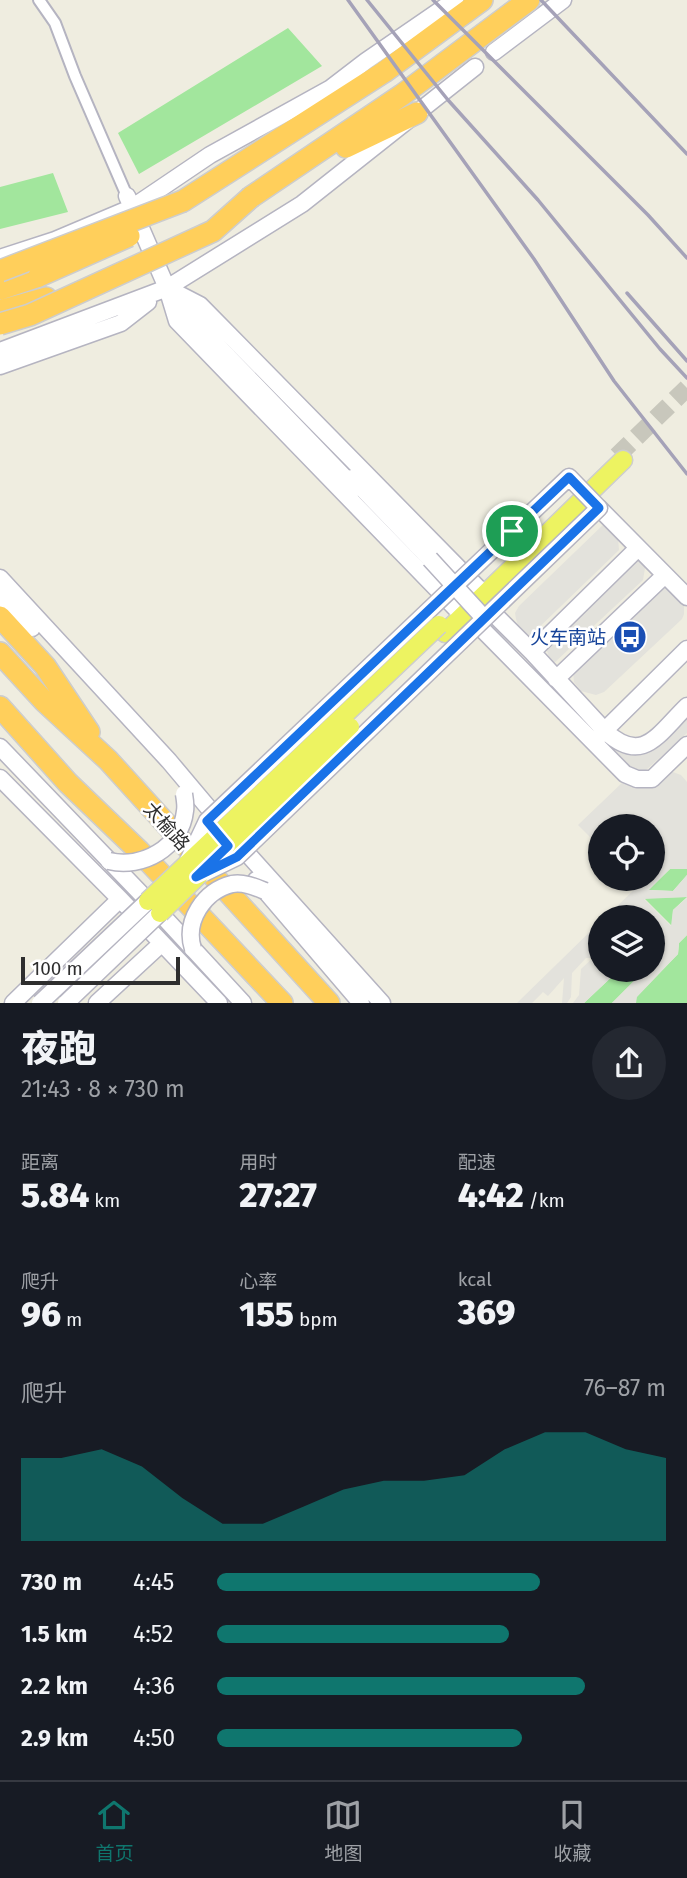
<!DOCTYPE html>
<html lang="zh">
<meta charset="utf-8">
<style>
body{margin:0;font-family:"Fira Sans","Noto Sans SC",sans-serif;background:#242831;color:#f1f3f6;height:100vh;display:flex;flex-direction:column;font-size:26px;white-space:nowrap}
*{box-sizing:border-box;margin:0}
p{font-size:23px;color:#9ea1a6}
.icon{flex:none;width:38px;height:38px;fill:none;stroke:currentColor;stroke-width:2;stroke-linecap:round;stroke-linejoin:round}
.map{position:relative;height:1003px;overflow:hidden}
.details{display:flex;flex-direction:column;background:#171b24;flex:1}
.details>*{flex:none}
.fabs{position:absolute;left:588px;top:814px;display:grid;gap:14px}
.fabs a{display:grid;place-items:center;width:77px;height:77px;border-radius:50%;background:#171b24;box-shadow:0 2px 5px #0004;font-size:35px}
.scale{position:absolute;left:21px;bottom:18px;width:159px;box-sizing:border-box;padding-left:7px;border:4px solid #2e2e2e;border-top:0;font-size:19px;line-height:24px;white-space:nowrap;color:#2e2e2e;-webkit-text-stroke:5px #fff;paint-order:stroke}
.pin{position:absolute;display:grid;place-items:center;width:60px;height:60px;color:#fff;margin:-30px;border:4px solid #fff;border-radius:50%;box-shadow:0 2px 7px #0007}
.round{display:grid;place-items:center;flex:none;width:74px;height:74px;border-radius:37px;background:#242831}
.overview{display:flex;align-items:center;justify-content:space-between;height:119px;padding:0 21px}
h1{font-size:38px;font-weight:800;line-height:52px}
.stats{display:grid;grid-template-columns:repeat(3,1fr);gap:10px;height:119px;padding:7px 21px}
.stats div{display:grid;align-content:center}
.stats b{font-size:35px;font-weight:800}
.stats small{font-size:19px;font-weight:400}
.stats p{font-size:19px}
.chart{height:196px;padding:14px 21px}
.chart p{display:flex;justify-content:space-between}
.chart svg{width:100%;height:126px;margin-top:7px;fill:#0f766e;opacity:.7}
ul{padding:0 21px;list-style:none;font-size:23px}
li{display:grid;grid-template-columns:112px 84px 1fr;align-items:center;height:52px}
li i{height:18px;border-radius:9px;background:#0f766e}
.dock{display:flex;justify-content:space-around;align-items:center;height:98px;border-top:2px solid #363941;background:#171b24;font-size:19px;color:#9ea1a6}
.dock a{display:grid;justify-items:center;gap:4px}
.dock .active{color:#0f766e}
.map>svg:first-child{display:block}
</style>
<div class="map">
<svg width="687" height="1003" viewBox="0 0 687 1003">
<rect width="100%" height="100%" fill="#efede0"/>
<!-- green -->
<path fill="#a2e69d" d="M288,28l34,38 -183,108 -21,-41z
M53,173l15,39 -68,17v-42z
M670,869h17v6l-14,16 -25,-1z
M687,897l-14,13 -1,16 -28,-28z
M687,935v68h-51v-6l42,-43 1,-11z
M619,970h26l-33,33h-28z"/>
<!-- plaza -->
<path fill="#e3e2dc" d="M605,523l13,15 1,12 -91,88 -9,-10 -3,-9 -1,-6 4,-7z
M636,556l7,6 2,6 -2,12 -89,83 -4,-3 -4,-12z
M667,587l17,15v12l-2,5 -78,73 -8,3 -15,-4 -7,-9 -1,-10 86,-84z
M687,714v19l-41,37 -10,1 -6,-3 -21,-21 -5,-9 18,13 9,2z
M670,771l11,4 6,7v87h-17l-21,21 24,1 14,-16v22l-43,2 27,27 2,-16 14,-12v37l-8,8 -1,11 -41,43 -1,6h-24l33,-33h8v-9l6,-6h-6v-38h-47l32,-31 -6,-7 21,-1v-52h-53v21l-22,-22 46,-44 8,5h7z
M600,922v15l-12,12h12v21h19l-35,33h-11l6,-8 2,-26 12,-11h-7l-14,15 -1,24 -4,6h-5l2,-25 -16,18 -5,-4 -11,11h-15z"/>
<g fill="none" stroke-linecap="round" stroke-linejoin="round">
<!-- primary-tunnel -->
<path stroke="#c8c7bc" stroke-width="18" stroke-dasharray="18 9" stroke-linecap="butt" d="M617,456l70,-68"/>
<defs>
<path id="street" d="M39,0l16,23 20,53 52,120"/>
<path id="secondary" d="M494,52l69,-52
M323,94l43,-33 89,-61
M127,196l40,92 10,33 286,295
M0,258l55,-18 78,-33 77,-52 121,-67
M167,288l33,17 285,290
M175,299l12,15 168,174
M0,351l167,-63 135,-84 173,-137
M0,366l121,-43 27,-21
M352,478l78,81
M599,508l88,89
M638,548l-106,104 73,79c38,35 53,3 82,-25
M0,578l169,183 53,63
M0,596l32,32
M491,611l41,41
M477,624l148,150 12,5h15l35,-34
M556,679l109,-104
M599,736l88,-87
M0,747l148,154
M0,778l120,121 99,104
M236,841l146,162
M256,880l105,123
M160,913l83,90
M13,1003l107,-104
M97,1003l65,-60"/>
<path id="primary" d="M445,633l178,-173"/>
<path id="highway" d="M346,147l71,-34
M251,197l151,-102 127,-95
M183,201l201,-129 98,-72
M0,289l39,-13
M0,311l46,-13
M0,617l45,49 44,66
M0,653l44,48 64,59 221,243
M0,707l68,76 71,68 143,152"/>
</defs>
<!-- street casing -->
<use href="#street" stroke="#b5b4c1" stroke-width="14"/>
<!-- secondary casing -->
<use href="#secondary" stroke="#b5b4c1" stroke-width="19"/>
<!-- primary casing -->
<use href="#primary" stroke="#cdcdcd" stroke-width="21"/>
<!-- highway casing -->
<use href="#highway" stroke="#cdcdcd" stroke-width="24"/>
<!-- street -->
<use href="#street" stroke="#fff" stroke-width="10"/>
<!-- secondary -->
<use href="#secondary" stroke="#fff" stroke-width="16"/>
<!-- primary -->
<use href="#primary" stroke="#edf361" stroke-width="18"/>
<!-- highway -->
<use href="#highway" stroke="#ffcf5b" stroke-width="21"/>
<!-- rail -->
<path stroke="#a5a2b8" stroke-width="3.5" d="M348,0l186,259 80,122 73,93
M367,0l81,100 90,100 122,149 27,29
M433,0l215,215 39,43
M541,0l146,154
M627,293l60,68"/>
<defs>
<path id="secondary-bridge" d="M430,559l54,59
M109,861c33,8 72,-13 76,-50 1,-5 0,-11 -1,-17
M188,861l19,-40 362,-344 30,31 -362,349 -33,16
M193,949c-9,-28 11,-58 39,-65 12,-2 23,3 33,7
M40,1003l108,-102
M66,1003l94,-90"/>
<path id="primary-bridge" d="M148,901l291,-276
M160,913l190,-186"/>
<path id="highway-bridge" d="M0,271l183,-70
M39,276l90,-40
M0,324l30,-9 183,-84 38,-34"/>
</defs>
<!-- secondary-bridge casing -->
<use href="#secondary-bridge" stroke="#b5b4c1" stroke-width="19" stroke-linecap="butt"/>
<!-- primary-bridge casing -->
<use href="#primary-bridge" stroke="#cdcdcd" stroke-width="21" stroke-linecap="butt"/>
<!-- highway-bridge casing -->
<use href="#highway-bridge" stroke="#cdcdcd" stroke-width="24" stroke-linecap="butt"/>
<!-- secondary-bridge -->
<use href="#secondary-bridge" stroke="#fff" stroke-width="16"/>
<!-- primary-bridge -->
<use href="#primary-bridge" stroke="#edf361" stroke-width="18"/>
<!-- highway-bridge -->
<use href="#highway-bridge" stroke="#ffcf5b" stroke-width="21"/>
</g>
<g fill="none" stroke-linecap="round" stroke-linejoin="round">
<defs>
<path id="route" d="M569,477l30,31 -362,349 -41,20 32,-31 -21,-25z"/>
</defs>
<!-- route casing -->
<use href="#route" stroke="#fff" stroke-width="14"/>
<!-- route -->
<use href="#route" stroke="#1a73e8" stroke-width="9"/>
</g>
<!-- icons -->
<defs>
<symbol id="bus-disc" viewBox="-11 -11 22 22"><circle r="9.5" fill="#1a4fb4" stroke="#fff"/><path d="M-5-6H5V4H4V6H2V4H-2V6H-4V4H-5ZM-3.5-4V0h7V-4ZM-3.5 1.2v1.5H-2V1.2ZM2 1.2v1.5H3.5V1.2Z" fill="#fff"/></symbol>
</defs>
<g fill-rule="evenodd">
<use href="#bus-disc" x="611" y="618" width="38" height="38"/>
</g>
<g text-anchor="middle" stroke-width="5" stroke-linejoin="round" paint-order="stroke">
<!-- transit labels -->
<g font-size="19" fill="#164399" stroke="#fff" text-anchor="end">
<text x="606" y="644">火车南站</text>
</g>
<!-- street labels -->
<g font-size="19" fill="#2e2e2e" stroke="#fff">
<text transform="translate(167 826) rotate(48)" y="7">太榆路</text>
</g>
</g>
</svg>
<div class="fabs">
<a><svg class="icon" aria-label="locate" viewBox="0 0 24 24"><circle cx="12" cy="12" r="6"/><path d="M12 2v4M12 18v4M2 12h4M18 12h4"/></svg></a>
<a><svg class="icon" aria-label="layers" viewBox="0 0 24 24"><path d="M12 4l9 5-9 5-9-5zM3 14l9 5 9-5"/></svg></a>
</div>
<div class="scale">100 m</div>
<div class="pin" style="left:512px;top:531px;background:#1e9e55"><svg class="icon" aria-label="arrive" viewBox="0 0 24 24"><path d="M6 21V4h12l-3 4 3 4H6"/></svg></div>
</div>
<section class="details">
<div class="overview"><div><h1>夜跑</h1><p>21:43 · 8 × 730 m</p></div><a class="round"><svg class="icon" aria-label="share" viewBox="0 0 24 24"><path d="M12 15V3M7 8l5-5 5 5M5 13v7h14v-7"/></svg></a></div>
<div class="stats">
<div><p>距离</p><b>5.84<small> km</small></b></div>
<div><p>用时</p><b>27:27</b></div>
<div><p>配速</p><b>4:42<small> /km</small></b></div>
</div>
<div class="stats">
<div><p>爬升</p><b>96<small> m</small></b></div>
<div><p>心率</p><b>155<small> bpm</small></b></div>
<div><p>kcal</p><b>369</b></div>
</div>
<div class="chart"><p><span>爬升</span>76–87 m</p>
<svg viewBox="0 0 160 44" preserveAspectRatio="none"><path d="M0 44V15L10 15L20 12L30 18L40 29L50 38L60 38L70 32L80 26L90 23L100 23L110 21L120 12L130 6L140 6L150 12L160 15V44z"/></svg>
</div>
<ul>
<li><b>730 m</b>4:45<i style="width:72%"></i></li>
<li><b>1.5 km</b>4:52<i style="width:65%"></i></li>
<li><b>2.2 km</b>4:36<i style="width:82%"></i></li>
<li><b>2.9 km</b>4:50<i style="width:68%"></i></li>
</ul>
</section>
<nav class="dock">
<a class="active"><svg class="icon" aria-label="home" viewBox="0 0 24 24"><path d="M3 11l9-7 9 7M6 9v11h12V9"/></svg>首页</a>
<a><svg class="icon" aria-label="map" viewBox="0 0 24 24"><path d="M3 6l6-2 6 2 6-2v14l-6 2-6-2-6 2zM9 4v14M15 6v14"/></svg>地图</a>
<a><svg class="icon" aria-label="saved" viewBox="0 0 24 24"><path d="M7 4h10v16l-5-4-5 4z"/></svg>收藏</a>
</nav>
